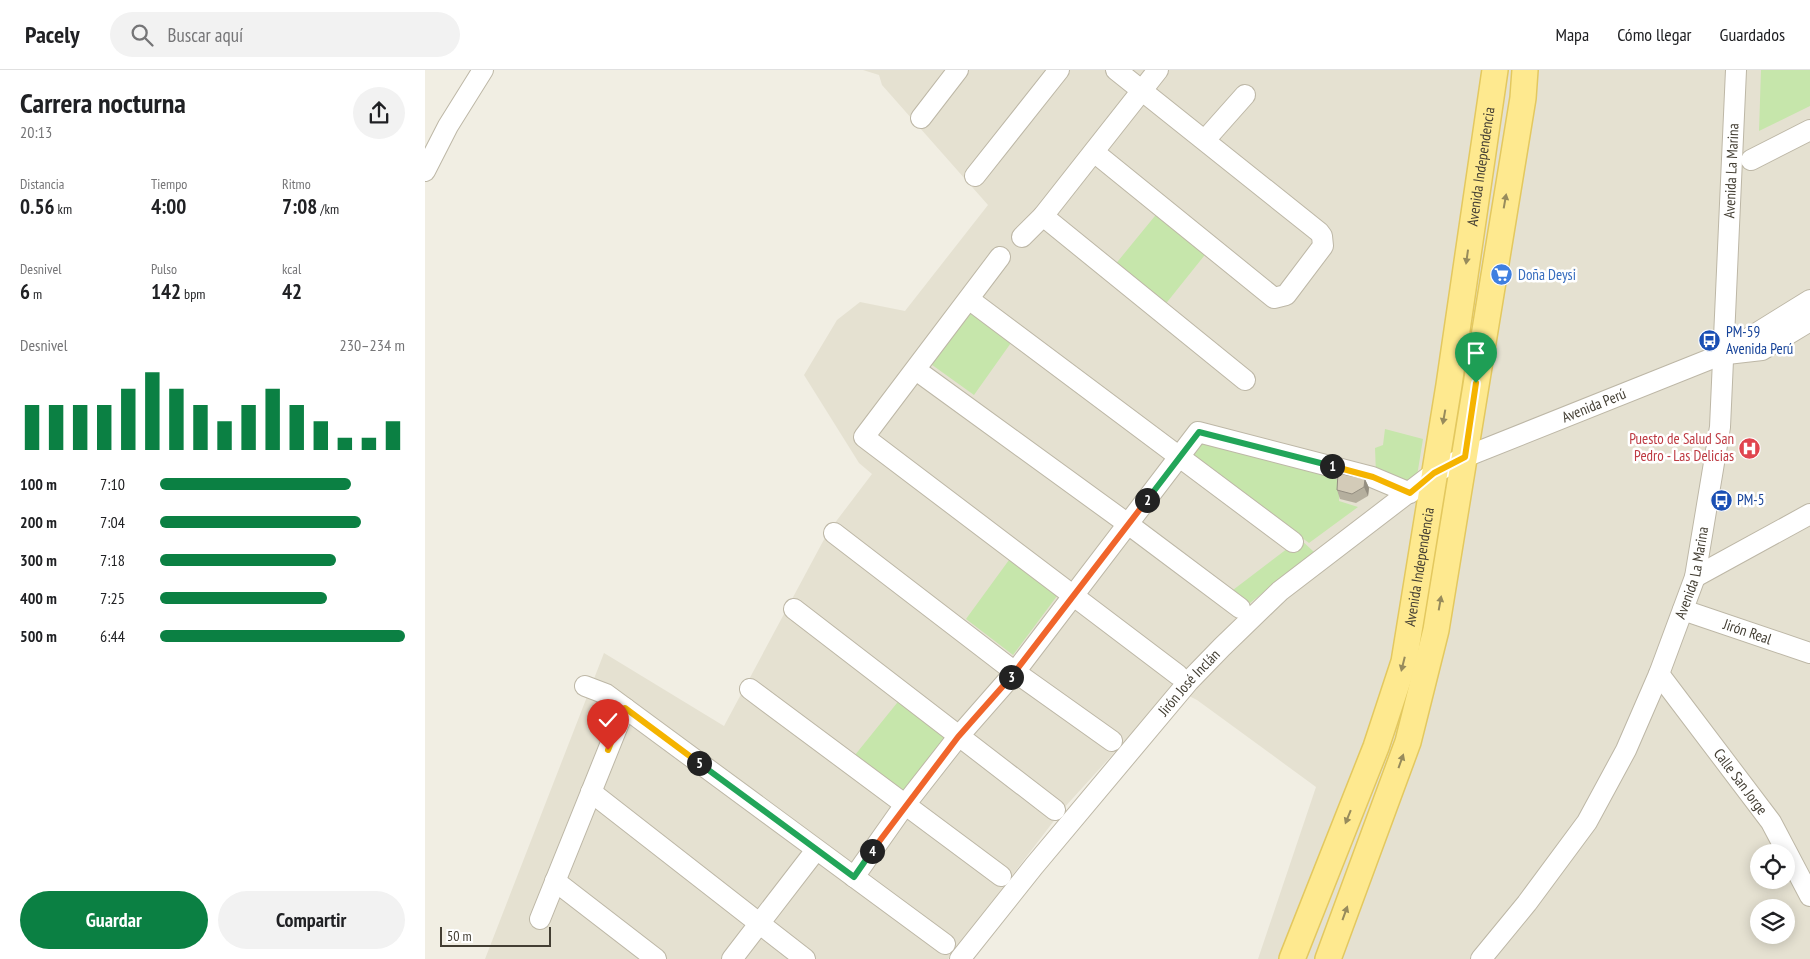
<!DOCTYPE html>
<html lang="es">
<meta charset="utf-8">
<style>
body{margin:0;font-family:"PT Sans Narrow",sans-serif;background:#f2f2f2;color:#202124;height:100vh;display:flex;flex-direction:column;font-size:19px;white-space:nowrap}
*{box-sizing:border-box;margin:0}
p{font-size:16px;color:#757577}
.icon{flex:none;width:28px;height:28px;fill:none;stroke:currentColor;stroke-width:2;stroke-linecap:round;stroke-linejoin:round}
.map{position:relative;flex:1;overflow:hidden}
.panel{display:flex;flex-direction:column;background:#fff;width:425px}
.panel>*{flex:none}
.tools{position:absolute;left:1325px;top:774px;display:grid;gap:10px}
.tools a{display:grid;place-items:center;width:45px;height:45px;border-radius:50%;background:#fff;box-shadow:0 2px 12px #0003;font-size:25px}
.scale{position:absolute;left:15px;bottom:12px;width:111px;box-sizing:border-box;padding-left:5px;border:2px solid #433e33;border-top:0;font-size:14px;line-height:18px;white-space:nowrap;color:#433e33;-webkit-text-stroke:4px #fff;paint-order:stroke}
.pin{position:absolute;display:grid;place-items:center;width:42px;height:42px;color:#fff;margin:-51px -21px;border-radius:50% 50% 50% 0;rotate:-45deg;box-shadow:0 0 5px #0007}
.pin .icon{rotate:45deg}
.km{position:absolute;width:25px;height:25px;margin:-12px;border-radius:50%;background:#222;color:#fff;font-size:14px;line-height:25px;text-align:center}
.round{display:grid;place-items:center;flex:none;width:52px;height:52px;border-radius:26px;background:#f2f2f2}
.head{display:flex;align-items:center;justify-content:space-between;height:85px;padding:0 20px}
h1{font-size:28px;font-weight:700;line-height:38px}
.stats{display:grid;grid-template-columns:repeat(3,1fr);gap:8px;height:85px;padding:5px 20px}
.stats div{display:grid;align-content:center}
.stats b{font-size:21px;font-weight:700}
.stats small{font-size:14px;font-weight:400}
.stats p{font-size:14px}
.chart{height:140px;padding:10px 20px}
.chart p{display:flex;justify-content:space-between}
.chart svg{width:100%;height:90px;margin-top:5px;stroke:#0b8043;stroke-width:6}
.primary-button{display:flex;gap:10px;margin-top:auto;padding:10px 20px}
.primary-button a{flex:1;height:58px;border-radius:30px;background:#0b8043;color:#fff;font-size:20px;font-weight:700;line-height:58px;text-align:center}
.primary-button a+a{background:#f2f2f2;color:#202124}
ul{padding:0 20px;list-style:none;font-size:16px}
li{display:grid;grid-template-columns:80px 60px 1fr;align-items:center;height:38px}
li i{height:12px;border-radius:6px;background:#0b8043}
header{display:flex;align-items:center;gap:30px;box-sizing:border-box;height:70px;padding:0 25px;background:#fff;border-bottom:1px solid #e0e0e0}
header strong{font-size:24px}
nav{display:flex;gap:28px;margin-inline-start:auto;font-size:18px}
.search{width:350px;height:45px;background:#f2f2f2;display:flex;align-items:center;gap:12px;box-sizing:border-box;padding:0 18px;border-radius:28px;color:#757577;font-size:19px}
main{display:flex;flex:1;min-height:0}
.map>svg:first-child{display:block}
</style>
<header>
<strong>Pacely</strong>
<div class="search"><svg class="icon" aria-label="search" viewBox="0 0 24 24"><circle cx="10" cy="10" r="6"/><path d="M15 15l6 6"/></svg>Buscar aquí</div>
<nav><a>Mapa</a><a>Cómo llegar</a><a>Guardados</a></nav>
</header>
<main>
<section class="panel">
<div class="head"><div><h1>Carrera nocturna</h1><p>20:13</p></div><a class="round"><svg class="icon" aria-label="share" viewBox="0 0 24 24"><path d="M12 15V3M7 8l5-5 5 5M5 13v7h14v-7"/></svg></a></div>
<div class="stats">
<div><p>Distancia</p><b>0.56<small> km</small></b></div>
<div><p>Tiempo</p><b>4:00</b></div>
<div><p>Ritmo</p><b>7:08<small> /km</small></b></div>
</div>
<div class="stats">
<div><p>Desnivel</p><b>6<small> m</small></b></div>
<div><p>Pulso</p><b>142<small> bpm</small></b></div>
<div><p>kcal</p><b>42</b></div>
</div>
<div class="chart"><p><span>Desnivel</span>230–234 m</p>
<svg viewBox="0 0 160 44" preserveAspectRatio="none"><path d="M5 44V22M15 44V22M25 44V22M35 44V22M45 44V14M55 44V6M65 44V14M75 44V22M85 44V30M95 44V22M105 44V14M115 44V22M125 44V30M135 44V38M145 44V38M155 44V30"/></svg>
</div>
<ul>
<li><b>100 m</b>7:10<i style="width:78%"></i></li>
<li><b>200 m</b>7:04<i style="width:82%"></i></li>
<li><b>300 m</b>7:18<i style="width:72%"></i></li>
<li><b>400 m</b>7:25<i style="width:68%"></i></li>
<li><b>500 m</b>6:44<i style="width:100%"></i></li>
</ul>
<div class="primary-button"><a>Guardar</a><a>Compartir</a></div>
</section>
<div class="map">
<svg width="1385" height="889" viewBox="0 0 1385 889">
<rect width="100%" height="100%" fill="#f1eee3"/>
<!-- residential -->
<path fill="#e5e1d1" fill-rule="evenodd" d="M438,0h947v889h-552l58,-172 -119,-87 -24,-12 -110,121 -115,150h-463l119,-306 120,73 104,-194 44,-58 -13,-11 -55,-88 33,-55 23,-18 45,9 83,-106 -106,-120 -3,-10zM1334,782h27v28h-27zM1334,838h27v27h-27z"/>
<!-- green -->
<path fill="#c6e6ab" d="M1336,0h49v36l-51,25z
M734,141l49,40 -44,55 -50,-40z
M546,235l42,35 -39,55 -46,-33z
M960,359l38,10 -6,37 -4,8 -37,-10 -1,-26 8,-3z
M778,371l137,37 -1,23 19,6 -49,36 -117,-87z
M875,469l14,13 -64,51 -17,-13z
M584,490l48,36 -44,59 -47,-36z
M476,628l49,39 -45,55 -50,-37z"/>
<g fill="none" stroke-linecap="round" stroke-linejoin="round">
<defs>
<g id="minor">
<path d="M496,48l37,-48"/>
<path d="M780,70l40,-45"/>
<path d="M669,82l180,146 12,-3 37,-49 -1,-10 -3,-4 -203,-162"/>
<path d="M1326,90l59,-30"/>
<path d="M0,101l23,-45 35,-56"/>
<path d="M550,106l84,-106"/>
<path d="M618,146l202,164"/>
<path d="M597,167l21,-21 115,-146"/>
<path d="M575,187l-136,180 314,238"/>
<path d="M545,230l323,242"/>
<path d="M1302,284l35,-4 48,-29"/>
<path d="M491,300l212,154 112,84"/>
<path d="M409,463l181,139 97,69"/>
<path d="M1270,507l115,-63"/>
<path d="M369,539l261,201"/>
<path id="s1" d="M1258,540l127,43"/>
<path id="s2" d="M1234,604l112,148 39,74"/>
<path d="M160,616l21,8 339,250"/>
<path d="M325,619l251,187"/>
<path d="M166,722l214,167"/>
<path d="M429,807l50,-71 54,-69 57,-65 183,-240 174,45 38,16"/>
<path d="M130,811l101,78"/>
<path d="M115,849l85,-211"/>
<path d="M307,889l84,-109"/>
<path id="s3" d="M535,889l74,-93 155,-185 33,-34 58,-56 154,-118 31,-16 258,-103 87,-54"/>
<path id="s4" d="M1056,889l46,-56 60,-81 39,-72 33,-76 36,-97 25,-150 16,-357"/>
</g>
<g id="major">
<path id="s5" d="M867,889l84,-212 28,-85 45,-277 46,-315"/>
<path d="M903,889l80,-217 28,-112 87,-532 2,-28"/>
</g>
</defs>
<!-- minor casing -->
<use href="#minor" stroke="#bdb7a6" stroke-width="22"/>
<!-- major casing -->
<use href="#major" stroke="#e3c85f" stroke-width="28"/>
<!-- minor -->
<use href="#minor" stroke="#fff" stroke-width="20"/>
<!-- major -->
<use href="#major" stroke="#fee98f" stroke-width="25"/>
</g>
<!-- wall -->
<path fill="#b5af9e" d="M940,409l4,9 -1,8 -12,7 -16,-4 -3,-9z"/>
<!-- shaded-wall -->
<path fill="#948e81" d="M940,409l4,9 -1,8 -4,-9z"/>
<!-- building -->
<path fill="#d3cbb8" stroke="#948e81" d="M913,403l27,6 -1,8 -12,7 -15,-4z"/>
<!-- one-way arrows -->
<defs><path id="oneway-solid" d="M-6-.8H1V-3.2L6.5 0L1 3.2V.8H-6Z" transform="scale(1.25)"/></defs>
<g fill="#978b5c">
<use href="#oneway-solid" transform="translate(1080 131) rotate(-80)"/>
<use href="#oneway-solid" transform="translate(1042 187) rotate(98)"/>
<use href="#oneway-solid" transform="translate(1019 347) rotate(100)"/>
<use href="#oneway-solid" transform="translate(1015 533) rotate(-80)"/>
<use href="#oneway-solid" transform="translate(978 594) rotate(104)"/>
<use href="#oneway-solid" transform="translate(976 691) rotate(-70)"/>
<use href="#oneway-solid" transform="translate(923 747) rotate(112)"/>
<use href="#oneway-solid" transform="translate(920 843) rotate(-70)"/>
</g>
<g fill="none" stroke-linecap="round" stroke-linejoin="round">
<defs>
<path id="split-1" d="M907,396l41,11 37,16 24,-20 31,-16 11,-74"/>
<path id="split-2" d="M722,430l52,-68 133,34"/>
<path id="split-3" d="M586,607l136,-177"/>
<path id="split-4" d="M447,781l86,-114 53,-60"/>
<path id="split-5" d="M274,693l155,114 18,-26"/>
<path id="split-6" d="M183,680l17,-42 74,55"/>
</defs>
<!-- split-1 casing -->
<use href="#split-1" stroke="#fff" stroke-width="10"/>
<!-- split-2 casing -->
<use href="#split-2" stroke="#fff" stroke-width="10"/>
<!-- split-3 casing -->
<use href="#split-3" stroke="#fff" stroke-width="10"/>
<!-- split-4 casing -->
<use href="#split-4" stroke="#fff" stroke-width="10"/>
<!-- split-5 casing -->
<use href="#split-5" stroke="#fff" stroke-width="10"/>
<!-- split-6 casing -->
<use href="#split-6" stroke="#fff" stroke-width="10"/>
<!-- split-1 -->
<use href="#split-1" stroke="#f5b400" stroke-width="6"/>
<!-- split-2 -->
<use href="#split-2" stroke="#22a559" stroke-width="6"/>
<!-- split-3 -->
<use href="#split-3" stroke="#f0652b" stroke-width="6"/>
<!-- split-4 -->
<use href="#split-4" stroke="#f0652b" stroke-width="6"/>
<!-- split-5 -->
<use href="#split-5" stroke="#22a559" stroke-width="6"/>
<!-- split-6 -->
<use href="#split-6" stroke="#f5b400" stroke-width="6"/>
</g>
<!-- icons -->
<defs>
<symbol id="supermarket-disc" viewBox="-11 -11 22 22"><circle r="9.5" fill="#3f7fe0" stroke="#fff"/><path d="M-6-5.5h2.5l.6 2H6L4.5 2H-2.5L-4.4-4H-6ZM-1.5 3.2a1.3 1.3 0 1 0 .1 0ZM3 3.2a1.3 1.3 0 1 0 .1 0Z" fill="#fff"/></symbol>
<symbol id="bus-disc" viewBox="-11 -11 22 22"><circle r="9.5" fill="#1a4fb4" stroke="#fff"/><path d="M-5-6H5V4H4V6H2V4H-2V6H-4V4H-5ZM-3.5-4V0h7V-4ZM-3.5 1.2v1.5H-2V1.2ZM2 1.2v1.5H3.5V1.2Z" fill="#fff"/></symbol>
<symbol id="hospital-disc" viewBox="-11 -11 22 22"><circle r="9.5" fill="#e0444e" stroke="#fff"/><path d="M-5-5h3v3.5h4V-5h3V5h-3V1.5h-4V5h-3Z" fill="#fff"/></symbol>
</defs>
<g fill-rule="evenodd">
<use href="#supermarket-disc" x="1064" y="192" width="25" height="25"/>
<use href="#bus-disc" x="1272" y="258" width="25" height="25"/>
<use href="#hospital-disc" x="1312" y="366" width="25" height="25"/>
<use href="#bus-disc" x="1284" y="418" width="25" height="25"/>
</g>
<g text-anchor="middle" stroke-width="5" stroke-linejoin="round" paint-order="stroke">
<!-- street labels -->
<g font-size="15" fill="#433e33" stroke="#fff">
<text dy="5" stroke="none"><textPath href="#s5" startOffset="819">Avenida Independencia</textPath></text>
<text dy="5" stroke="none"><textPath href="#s4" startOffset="850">Avenida La Marina</textPath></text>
<text dy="5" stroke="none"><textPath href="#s3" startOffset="856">Avenida Perú</textPath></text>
<text dy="5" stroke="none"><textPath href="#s5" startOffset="414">Avenida Independencia</textPath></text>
<text dy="5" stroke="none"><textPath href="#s4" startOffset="445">Avenida La Marina</textPath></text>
<text dy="5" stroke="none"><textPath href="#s1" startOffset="68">Jirón Real</textPath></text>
<text dy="5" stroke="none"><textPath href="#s3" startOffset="359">Jirón José Inclán</textPath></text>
<text dy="5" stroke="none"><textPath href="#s2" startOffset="135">Calle San Jorge</textPath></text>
</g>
<!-- shop labels -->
<g font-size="15" fill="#366cbe" stroke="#fff" text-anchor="start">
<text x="1093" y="210">Doña Deysi</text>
</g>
<!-- transit labels -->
<g font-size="15" fill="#164399" stroke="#fff" text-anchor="start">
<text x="1301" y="267">PM-59<tspan x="1301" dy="17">Avenida Perú</tspan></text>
<text x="1312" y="435">PM-5</text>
</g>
<!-- health labels -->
<g font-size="15" fill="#be3a42" stroke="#fff" text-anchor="end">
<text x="1309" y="374">Puesto de Salud San<tspan x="1309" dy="17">Pedro - Las Delicias</tspan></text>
</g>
</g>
</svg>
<div class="tools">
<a><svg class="icon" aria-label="locate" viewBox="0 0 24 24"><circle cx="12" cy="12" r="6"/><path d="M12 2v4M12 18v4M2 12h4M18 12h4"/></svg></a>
<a><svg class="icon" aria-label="layers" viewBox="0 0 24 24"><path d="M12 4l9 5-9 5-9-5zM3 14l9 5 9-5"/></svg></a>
</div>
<div class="scale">50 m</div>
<div class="pin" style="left:1051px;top:313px;background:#1e9e55"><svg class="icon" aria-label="arrive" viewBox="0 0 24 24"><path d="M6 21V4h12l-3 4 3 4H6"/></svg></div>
<div class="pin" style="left:183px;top:680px;background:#d93025"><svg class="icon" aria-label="check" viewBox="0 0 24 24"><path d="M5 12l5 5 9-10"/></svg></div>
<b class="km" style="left:907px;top:396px">1</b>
<b class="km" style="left:722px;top:430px">2</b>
<b class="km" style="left:586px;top:607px">3</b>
<b class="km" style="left:447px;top:781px">4</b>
<b class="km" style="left:274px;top:693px">5</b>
</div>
</main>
